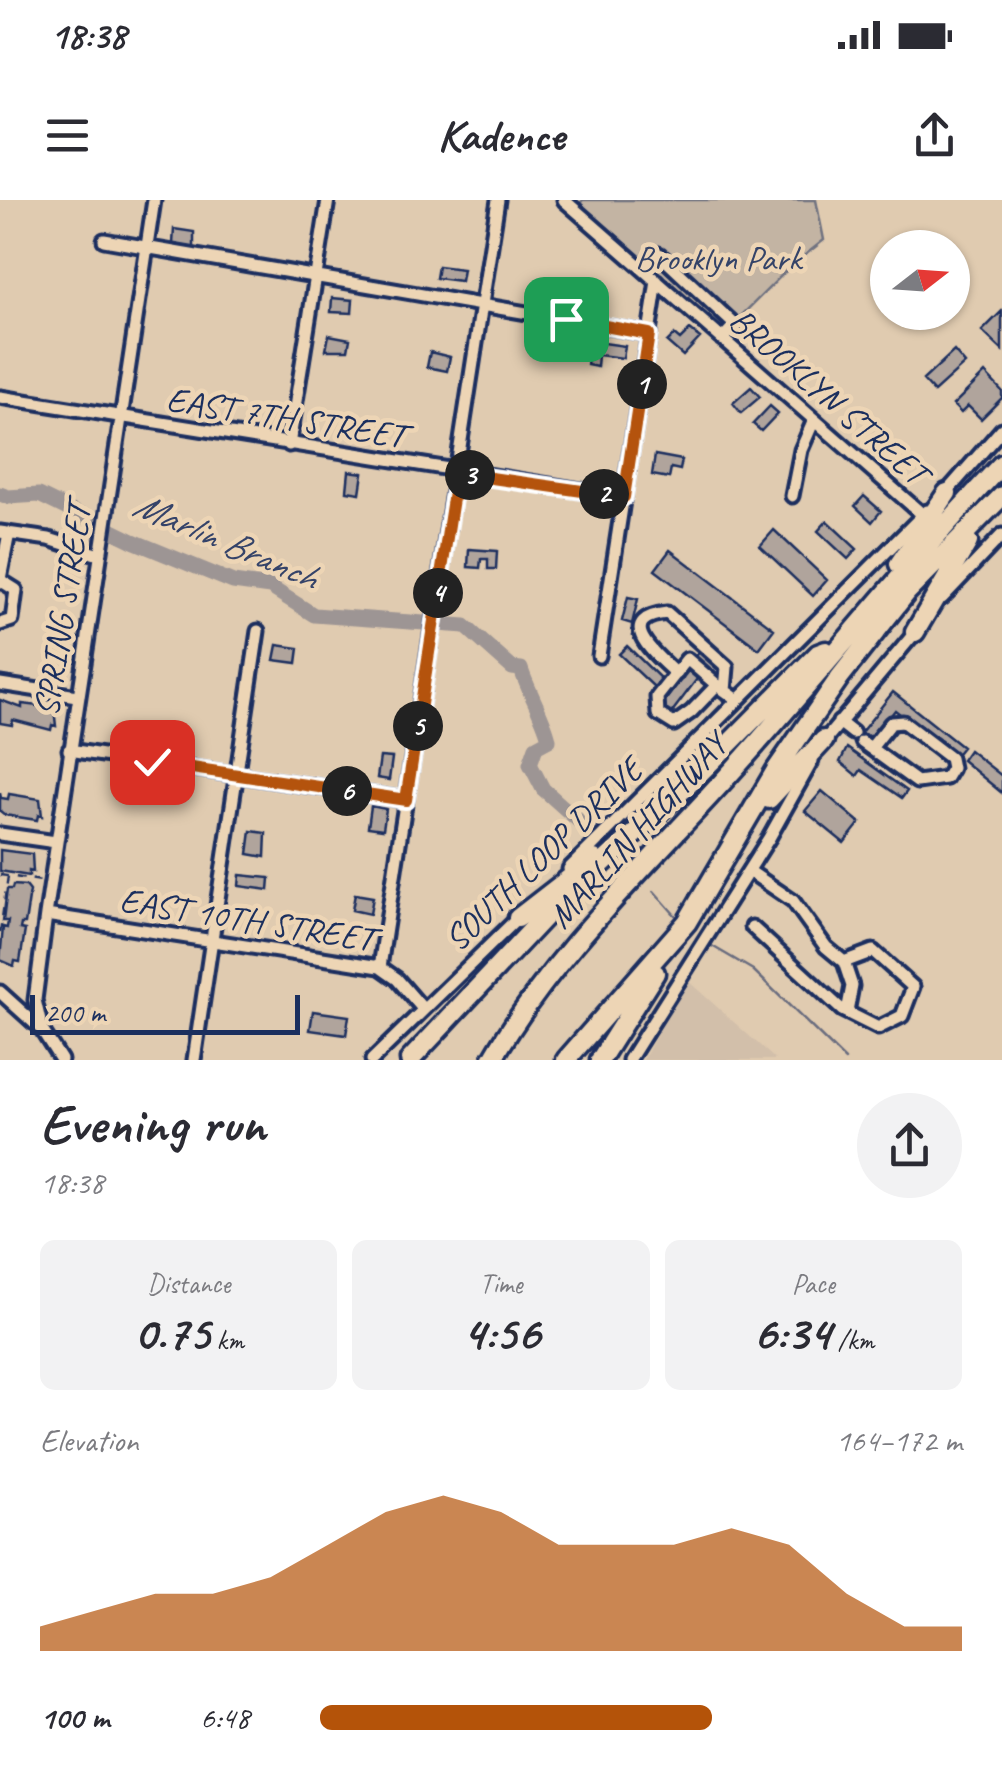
<!DOCTYPE html>
<meta charset="utf-8">
<style>
body{margin:0;font-family:Caveat,sans-serif;background:#f2f2f3;color:#2b2b33;height:100vh;display:flex;flex-direction:column;font-size:38px;white-space:nowrap}
*{box-sizing:border-box;margin:0}
p{font-size:32px;color:#7c7c81}
.icon{flex:none;width:55px;height:55px;fill:none;stroke:currentColor;stroke-width:2;stroke-linecap:round;stroke-linejoin:round}
.map{position:relative;height:860px;overflow:hidden}
.details{display:flex;flex-direction:column;background:#fff;flex:1}
.details>*{flex:none}
.needle{width:65px;rotate:73deg}
.buttons{position:absolute;left:870px;top:30px;display:grid;gap:20px}
.buttons a{display:grid;place-items:center;width:100px;height:100px;border-radius:50%;background:#fff;box-shadow:0 2px 8px #0004;font-size:50px}
.scale{position:absolute;left:30px;bottom:25px;width:270px;box-sizing:border-box;padding-left:10px;border:5px solid #1b2f5e;border-top:0;font-size:28px;line-height:35px;white-space:nowrap;color:#1b2f5e;-webkit-text-stroke:8px #edd5b5;paint-order:stroke}
.pin{position:absolute;display:grid;place-items:center;width:85px;height:85px;color:#fff;margin:-42px;border-radius:20px;box-shadow:0 5px 15px #0006}
.km{position:absolute;width:50px;height:50px;margin:-25px;border-radius:50%;background:#222;color:#fff;font-size:28px;line-height:50px;text-align:center}
.round{display:grid;place-items:center;flex:none;width:105px;height:105px;border-radius:52px;background:#f2f2f3}
.overview{display:flex;align-items:center;justify-content:space-between;height:170px;padding:0 40px}
h1{font-size:55px;font-weight:800;line-height:75px}
.figures{display:grid;grid-template-columns:repeat(3,1fr);gap:15px;height:170px;padding:10px 40px}
.figures div{display:grid;align-content:center;border-radius:15px;background:#f2f2f3;text-align:center}
.figures b{font-size:50px;font-weight:800}
.figures small{font-size:28px;font-weight:400}
.figures p{font-size:28px}
.chart{height:280px;padding:20px 40px}
.chart p{display:flex;justify-content:space-between}
.chart svg{width:100%;height:180px;margin-top:10px;fill:#b45309;opacity:.7}
ul{padding:0 40px;list-style:none;font-size:32px}
li{display:grid;grid-template-columns:160px 120px 1fr;align-items:center;height:75px}
li i{height:25px;border-radius:12px;background:#b45309}
.status{display:flex;justify-content:space-between;align-items:center;height:70px;padding:0 50px;background:#fff;direction:ltr}
.status svg{height:28px;fill:currentColor}
header{display:flex;justify-content:space-between;align-items:center;height:130px;padding:0 40px;background:#fff;font-size:45px;font-weight:800}
.map>svg:first-child{display:block}
</style>
<div class="status"><b>18:38</b><svg viewBox="0 0 49 12"><path d="M0 12V9h3v3zM5 12V6h3v6zM10 12V3h3v9zM15 12V0h3v12zM26 1h20v11H26zM47 4h2v5h-2z"/></svg></div>
<header><svg class="icon" aria-label="menu" viewBox="0 0 24 24"><path d="M4 6h16M4 12h16M4 18h16"/></svg>Kadence<svg class="icon" aria-label="share" viewBox="0 0 24 24"><path d="M12 15V3M7 8l5-5 5 5M5 13v7h14v-7"/></svg></header>
<div class="map">
<svg width="1002" height="860" viewBox="0 0 1002 860">
<rect width="100%" height="100%" fill="#e0cbb0"/>
<filter id="ink" filterUnits="userSpaceOnUse"><feTurbulence type="fractalNoise" baseFrequency=".01" numOctaves="2"/><feDisplacementMap in="SourceGraphic" scale="20" xChannelSelector="R" yChannelSelector="G"/><feConvolveMatrix kernelMatrix="1 2 1 2 8 2 1 2 1" color-interpolation-filters="sRGB"/></filter>
<g filter="url(#ink)">
<!-- built -->
<path fill="#d2bfaa" d="M687,780l89,80h-133z"/>
<!-- green -->
<path fill="#c3b4a3" stroke="#6f7280" stroke-width="2.5" d="M583,0h233l8,40 -34,27 -70,70 -145,-128z"/>
<g fill="none" stroke-linecap="round" stroke-linejoin="round">
<!-- stream -->
<path stroke="#696c7e" stroke-width="2.5" d="M654,691l21,24
M712,746l41,24 92,90"/>
<!-- river -->
<path stroke="#9d9594" stroke-width="15" d="M0,294l8,3 31,-2 94,46 100,41 37,5 44,28 151,11 47,42 9,1c6,20 26,55 28,71l-13,7 -6,17 13,25 47,42"/>
</g>
<!-- building -->
<path fill="#b0a49c" stroke="#1b2f5e" stroke-width="2.5" d="M174,29l20,3v16l-21,-4z
M438,66l25,3 -2,12 -25,-3z
M332,98l21,2 -1,13 -21,-1z
M1002,111v39l-20,-19z
M690,130l10,8 -17,18 -16,-14 7,-7 6,5z
M329,135l21,4 -2,11h-22z
M590,141l35,5 -2,12 -25,-3 -1,12 -10,-2z
M954,151l11,13 -31,28 -11,-12z
M430,152l20,5 -3,14 -20,-4z
M985,173l17,18v7l-21,21 -13,-13 -7,7 -8,-8z
M751,187l9,10 -19,16 -8,-10z
M770,206l8,7 -17,18 -8,-7z
M655,255l27,5 -2,10 -9,-2 -2,10 -17,-3z
M349,271l14,2 -3,20 -13,-2z
M864,296l17,15 -9,11 -17,-16z
M827,321l30,28 -9,10 -30,-28z
M774,330l53,50 -14,16 -53,-50z
M469,349l28,2 -1,18h-8v-10h-7l-1,9 -12,-1z
M670,350l104,79 -15,20 -104,-79z
M628,397l10,2 -6,25 -10,-3z
M277,445l22,3 -2,15 -23,-3z
M627,446l35,34 -8,7 -35,-33z
M700,451l22,17 -7,10 -22,-18z
M690,467l10,8 -31,41 -10,-7z
M893,492l69,55 -8,10 -59,-47 -27,34 -10,-8z
M0,500l22,8v-4l32,4 2,18 -4,-1 -1,5 -38,-10 -1,5 -12,-2z
M847,548l60,43 -5,7 -41,-28 -4,6 -17,-14z
M969,550l33,26v17l-40,-33z
M380,557l12,1 -3,22 -12,-2z
M822,591l38,32 -16,20 -39,-32z
M0,593l1,5 7,1 1,-5 31,5 2,17 -4,-1 -1,5 -32,-5 -5,-4z
M371,606l15,3 -3,20 -15,-2z
M251,631l15,2 -1,24 -17,-3z
M0,650l32,4 1,18 -4,-1v5l-29,-5z
M240,675l30,3 -1,12 -30,-4z
M13,685l13,1 4,5 -5,33h-4l-1,5 5,1 -5,32 -5,-1 -1,5 -14,-6 3,-33 4,1 1,-7h-5l4,-32h5z
M355,694l18,3 -3,17 -18,-4z
M313,811l36,5 -3,19 -36,-5z"/>
<g fill="none" stroke-linecap="round" stroke-linejoin="round">
<defs>
<path id="minor" d="M564,0l359,315
M104,40l545,94
M644,70l15,-16 76,71 -13,14
M0,197l624,100
M289,245l39,-245
M944,295l58,-66
M792,296l9,-46 13,-30
M0,332l49,7 50,16
M0,379l9,-46
M0,380l16,10 -4,30 -12,4
M942,398l60,-63
M599,456l58,-375
M676,474c-19,-18 -65,-55 -9,-61l60,54 -2,24
M0,484l77,12
M717,485l-30,-26 -30,38 1,17 16,10 17,-12 26,-27 21,15
M839,522l14,11
M862,542l55,40 29,-4 6,-10 -2,-10 -47,-36 -12,1 -20,25
M821,545l97,-116
M69,550l337,50
M0,634l56,8
M569,669l358,-358
M749,671l44,30 33,46 18,15 29,-11 40,36 -11,29 -24,12 -36,-18 -90,-83
M46,715l334,52 17,12 26,30
M844,762l8,24 -5,26
M380,767l118,-767
M0,792l42,38 19,30
M42,830l-7,-30 11,-85 108,-715
M194,860l64,-429
M372,860l151,-147
M629,860l140,-222 43,-77"/>
<path id="highway" d="M899,364l48,-71
M915,432l53,-90
M769,599l55,-59
M518,718l76,-59
M410,860l136,-145 143,-131 129,-130 8,-3
M492,860c61,-107 161,-200 243,-292 90,-100 174,-206 267,-304
M566,860l121,-138 89,-152 64,-93 67,-85 95,-96
M600,860l55,-87"/>
</defs>
<!-- minor casing -->
<use href="#minor" stroke="#1b2f5e" stroke-width="19"/>
<!-- highway casing -->
<use href="#highway" stroke="#1b2f5e" stroke-width="25"/>
<!-- path -->
<path stroke="#1b2f5e" stroke-width="2.5" stroke-dasharray="8 8" stroke-linecap="butt" d="M0,675l42,6
M0,732l8,-56"/>
<!-- minor -->
<use href="#minor" stroke="#edd5b5" stroke-width="11"/>
<!-- highway -->
<use href="#highway" stroke="#edd5b5" stroke-width="18"/>
</g>
</g>
<g fill="none" stroke-linecap="round" stroke-linejoin="round" filter="url(#ink)">
<defs>
<path id="route" d="M152,562l254,38 51,-327 167,24 25,-163 -83,-15"/>
</defs>
<!-- route casing -->
<use href="#route" stroke="#fff" stroke-width="20"/>
<!-- route -->
<use href="#route" stroke="#b45309" stroke-width="12"/>
</g>
<g text-anchor="middle" stroke-width="9" stroke-linejoin="round" paint-order="stroke">
<!-- park labels -->
<g font-size="35" fill="#344368" stroke="#edd5b5">
<text x="718" y="70">Brooklyn Park</text>
</g>
<!-- street labels -->
<g font-size="35" fill="#1b2f5e" stroke="#edd5b5">
<text transform="translate(829 196) rotate(41)" y="12">BROOKLYN STREET</text>
<text transform="translate(286 217) rotate(9)" y="12">EAST 7TH STREET</text>
<text transform="translate(62 410) rotate(-81)" y="12">SPRING STREET</text>
<text transform="translate(637 630) rotate(-48)" y="12">MARLIN HIGHWAY</text>
<text transform="translate(543 654) rotate(-44)" y="12">SOUTH LOOP DRIVE</text>
<text transform="translate(247 719) rotate(9)" y="12">EAST 10TH STREET</text>
</g>
<!-- water labels -->
<g font-size="38" font-style="italic" fill="#354369" stroke="#edd5b5">
<text transform="translate(226 340) rotate(23)" y="13">Marlin Branch</text>
</g>
</g>
</svg>
<div class="buttons">
<a><svg class="needle" viewBox="-14 -14 28 28"><path d="M0-13l5 13h-10z" fill="#e53935"/><path d="M0 13l5-13h-10z" fill="#7c7c81"/></svg></a>
</div>
<div class="scale">200 m</div>
<div class="pin" style="left:566px;top:119px;background:#1e9e55"><svg class="icon" aria-label="arrive" viewBox="0 0 24 24"><path d="M6 21V4h12l-3 4 3 4H6"/></svg></div>
<div class="pin" style="left:152px;top:562px;background:#d93025"><svg class="icon" aria-label="check" viewBox="0 0 24 24"><path d="M5 12l5 5 9-10"/></svg></div>
<b class="km" style="left:642px;top:184px">1</b>
<b class="km" style="left:604px;top:294px">2</b>
<b class="km" style="left:470px;top:275px">3</b>
<b class="km" style="left:438px;top:393px">4</b>
<b class="km" style="left:418px;top:526px">5</b>
<b class="km" style="left:347px;top:591px">6</b>
</div>
<section class="details">
<div class="overview"><div><h1>Evening run</h1><p>18:38</p></div><a class="round"><svg class="icon" aria-label="share" viewBox="0 0 24 24"><path d="M12 15V3M7 8l5-5 5 5M5 13v7h14v-7"/></svg></a></div>
<div class="figures">
<div><p>Distance</p><b>0.75<small> km</small></b></div>
<div><p>Time</p><b>4:56</b></div>
<div><p>Pace</p><b>6:34<small> /km</small></b></div>
</div>
<div class="chart"><p><span>Elevation</span>164–172 m</p>
<svg viewBox="0 0 160 44" preserveAspectRatio="none"><path d="M0 44V38L10 34L20 30L30 30L40 26L50 18L60 10L70 6L80 10L90 18L100 18L110 18L120 14L130 18L140 30L150 38L160 38V44z"/></svg>
</div>
<ul>
<li><b>100 m</b>6:48<i style="width:61%"></i></li>
</ul>
</section>
